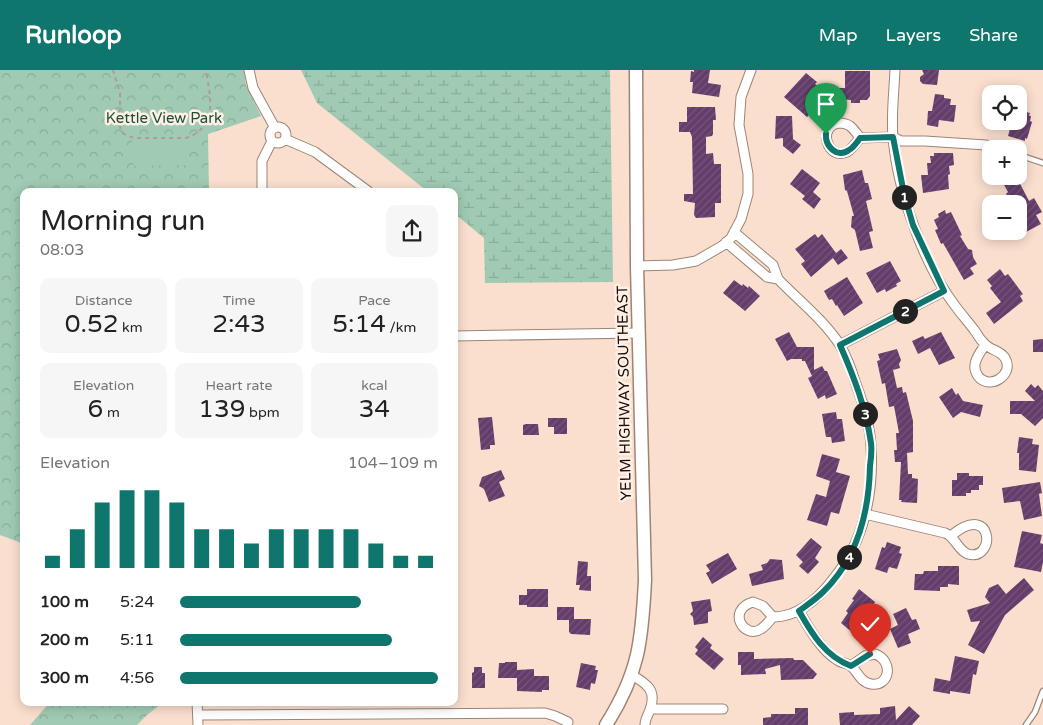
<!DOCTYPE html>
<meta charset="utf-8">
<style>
body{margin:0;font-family:"Varela Round",sans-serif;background:#f6f6f6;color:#222;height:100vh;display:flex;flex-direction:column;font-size:19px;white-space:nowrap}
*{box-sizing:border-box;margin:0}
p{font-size:16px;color:#767676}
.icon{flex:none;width:28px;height:28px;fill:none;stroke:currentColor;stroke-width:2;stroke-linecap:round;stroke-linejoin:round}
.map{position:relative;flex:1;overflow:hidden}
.side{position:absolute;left:20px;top:118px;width:438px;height:518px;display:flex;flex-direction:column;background:#fff;border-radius:10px;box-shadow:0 2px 12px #0003}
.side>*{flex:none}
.buttons{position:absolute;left:982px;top:15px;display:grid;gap:10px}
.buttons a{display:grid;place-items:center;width:45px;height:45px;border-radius:10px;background:#fff;box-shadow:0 2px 12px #0003;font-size:25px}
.pin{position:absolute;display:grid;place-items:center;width:42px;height:42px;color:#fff;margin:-51px -21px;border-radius:50% 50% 50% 0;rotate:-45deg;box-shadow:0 0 5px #0007}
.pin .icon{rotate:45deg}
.km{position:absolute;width:25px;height:25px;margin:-12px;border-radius:50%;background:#222;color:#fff;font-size:14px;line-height:25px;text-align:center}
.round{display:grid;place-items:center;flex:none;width:52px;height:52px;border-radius:10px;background:#f6f6f6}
.headline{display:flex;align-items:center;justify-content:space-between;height:85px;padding:0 20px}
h1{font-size:28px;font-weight:600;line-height:38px}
.metrics{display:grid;grid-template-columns:repeat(3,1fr);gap:8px;height:85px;padding:5px 20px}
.metrics div{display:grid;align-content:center;border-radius:10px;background:#f6f6f6;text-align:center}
.metrics b{font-size:25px;font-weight:600}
.metrics small{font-size:14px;font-weight:400}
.metrics p{font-size:14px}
.chart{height:140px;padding:10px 20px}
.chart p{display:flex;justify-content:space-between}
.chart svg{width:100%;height:90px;margin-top:5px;stroke:#0f766e;stroke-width:6}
ul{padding:0 20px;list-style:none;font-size:16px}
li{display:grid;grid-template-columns:80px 60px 1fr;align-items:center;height:38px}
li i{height:12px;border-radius:6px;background:#0f766e}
header{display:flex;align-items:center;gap:30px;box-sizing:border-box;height:70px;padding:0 25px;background:#0f766e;color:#fff}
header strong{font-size:24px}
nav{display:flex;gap:28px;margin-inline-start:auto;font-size:18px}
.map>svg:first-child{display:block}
</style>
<header>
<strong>Runloop</strong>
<nav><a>Map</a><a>Layers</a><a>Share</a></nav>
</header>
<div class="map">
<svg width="1043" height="655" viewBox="0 0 1043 655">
<defs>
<pattern id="forest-crowns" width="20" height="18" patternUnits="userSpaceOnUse" patternTransform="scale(1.25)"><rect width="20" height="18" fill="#a0cab3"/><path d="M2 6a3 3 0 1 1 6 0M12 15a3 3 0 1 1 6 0" fill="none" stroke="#89ac99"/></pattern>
<pattern id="wetland-marsh" width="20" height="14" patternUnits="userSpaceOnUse" patternTransform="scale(1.25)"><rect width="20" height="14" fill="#a0cab3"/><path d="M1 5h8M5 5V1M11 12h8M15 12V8" fill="none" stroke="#89ac99"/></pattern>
<pattern id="building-hatch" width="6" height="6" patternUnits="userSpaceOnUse" patternTransform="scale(1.25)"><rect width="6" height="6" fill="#643d6b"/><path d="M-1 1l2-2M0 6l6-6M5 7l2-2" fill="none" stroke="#75557a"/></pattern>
</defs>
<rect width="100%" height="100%" fill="#fadfce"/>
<!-- forest -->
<path fill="url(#forest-crowns)" d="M0,0h244l2,15 15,31 -53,18 1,57h-185v353l-24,-9z
M51,631h114l-18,14 -10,10h-107z"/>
<!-- wetland -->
<path fill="url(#wetland-marsh)" d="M301,0h309l3,212 -128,1 -1,-45 -30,-25v-22h-27l-110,-88z"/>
<!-- pitch -->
<path fill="#a0cab3" d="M186,69v26l-53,1 -1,-26z"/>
<!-- building -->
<path fill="url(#building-hatch)" d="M694,0h16l-2,13 13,2 -2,12 -27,-4 1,-11h-3l1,-11 3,1z
M922,0h17l-2,15 -14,-1 -3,-3v-4l4,-3z
M845,1h25v25l-3,4h-7v3h-9v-3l-13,-1v-11h7z
M806,3l11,9 -2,2 5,4v4l-6,8 5,4 -12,13 -23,-20z
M935,24l9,1v3l7,1 -1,6h6l-2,17 -15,-2 -1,7 -11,-2 1,-14h4z
M687,37h28l1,13h-3v14l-1,2 -6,1v17l7,-1 1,11h7v39h-6v14l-19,1 -2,-3 1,-12 -11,-2v-7h9l-1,-57 -2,-5h-11v-10h8z
M1019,40l11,3 -1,3h2l-1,5 2,1 -5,17 -2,-1v3l-17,-5 4,-15h7z
M776,46h16l1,23 8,6 -8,9 -10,-8v-8l-8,1z
M934,83h19l1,12 -5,1 1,8 -2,1 1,14 -26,4 -2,-18h7l-1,-12h4l-1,-7h4z
M802,99l18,14 -7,9 8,7 -7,10 -12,-10 3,-3 -15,-12z
M862,100l3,13h3l4,16 -6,2 7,30 -4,1 4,16 -13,3 -5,-21 -4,-3 1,-11h2l-7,-25 -2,-1 -2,-15z
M1016,106l13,25 5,-3 8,14 -6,3 5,9 -15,8 -7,-13v-15h-8l-5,-10 2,-2 -5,-9z
M945,140l1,4 5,-2 11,23 -2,1 8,13 4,1 1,7 4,7 -7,4 4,6 -10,6 -21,-37 -2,1 -6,-14 3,-1 -4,-9 5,-3 -1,-3z
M815,164l3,4 4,-4 14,19 5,-4 7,9 -10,7 -5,-7 -22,19 -10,-13 4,-3 -10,-12z
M890,191l11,20 -5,3 1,2 -11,6 -1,-3 -8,4 -11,-20z
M1000,199l5,7 3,-2 15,20 -3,2 3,5 -29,23 -8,-11 15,-11 -11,-14 2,-2 -5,-6z
M847,207l16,26 -19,13 -7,-11 -1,1 -4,-7 -3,1 -5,-9z
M734,210l8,6 1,-2 5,4 1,-2 11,10 -15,15 -22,-18z
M789,262l8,15h17v23l8,-4 3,5h2l10,23 -11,5 -1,-4 -7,4 -10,-21 4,-2 -7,-15h-3v-2h-11l-4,2 -12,-22z
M941,262l14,26 -16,7 -9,-17 -12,6 -6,-13 11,-5 2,3z
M1043,269v13h-10v-12z
M897,279l4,11 -2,4 1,4 -7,2 4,18 5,-1 1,6 3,-1 7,29v31l-6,1 1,21h4v4l6,1 -1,24 -16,-1 1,-2h-3l2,-38h-6l-1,-12h3l-1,-17h3l-5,-27 -5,1 -4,-24 -3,1 -5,-23 3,-1 -2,-6z
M1031,314l4,4 3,-3 5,6v27l-8,8 -14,-12h-11v-13h25l-10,-10z
M952,318l4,7 2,-2 5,8 20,4 -3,12 -19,-5 -8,6 -14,-21z
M836,342l1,7h5l3,22 -13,2 -1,-6h-5l-4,-23z
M492,347l3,28h-5v4l-9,1 -3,-32z
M548,348h19v16h-13v-7h-6z
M526,354h12l1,11h-16v-10z
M1019,367l14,2 -1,5 7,1 -3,27 -17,-2v-17h-2z
M822,384l18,5 -4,13 14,4 -11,38 -8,-2 -4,14 -20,-6 9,-26 10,3 4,-16 -14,-5z
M501,400l4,9 -6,3 6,14 -16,6 -5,-13 -5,-3 3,-9z
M957,403h12v3h14v9h-4v5h-8v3h-5v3h-14v-16h5z
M1040,412l2,11 -3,1 3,22 -18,4 -4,-19 -16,2 -2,-15z
M1022,461l20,4 -2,8 3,1v18l-2,10 -27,-5z
M811,468l11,9 -7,11 4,4 -11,12 -9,-8 4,-4 -7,-7z
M887,472l14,5 -2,6 3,1 -5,15 -8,-2 -2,6 -12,-4 7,-22 3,1z
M728,483l9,16 -25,15 -6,-11 4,-2 -4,-6z
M770,489l12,1 2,19 -32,7 -3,-12 14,-4 -2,-5 6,-2z
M578,491l10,1 -1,14h4v15l-12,-1 1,-5h-4z
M938,496h21v19l-11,-1v3h-8v4l-26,-1 1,-16h8l1,-3h14z
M1024,508l10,12 -29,25 -21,39 -16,-9 12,-24 -9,1 -4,-12 23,-7 -5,-6 4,-9 9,-4 8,10z
M527,519h21v18h-21v-2h-8v-10h8z
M859,519l16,13 -22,31 -12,-10 7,-10 -2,-2 8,-11 -2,-1z
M710,529l2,12 -4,1v11l-14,2 -1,-8 -3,-3 3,-3 -2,-9z
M557,537h17v12h17l-1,16 -19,-1 -2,-2v-12h-12z
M906,538l6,12 4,-1 4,10 -12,5 3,9 -13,5 -8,-19 8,-4 -5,-11z
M703,567l9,8 -2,3 14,11 -10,11 -19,-16 3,-4 -3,-3z
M738,582h16v7l39,-1 1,2h9l14,14 -4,5 -32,1 -1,-15 -15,4 1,5 -25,1v-10h-3z
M955,586l24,5 -3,14 -3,-1 -3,20 -20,-3v3l-17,-3 2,-13 15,3z
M505,592h12v8l17,-1v7h15v14h-7v2l-25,-1v-13h-19l1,-15h6z
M581,593l15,3 -1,4h3l-3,14 -4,-1 -1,7 -14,-3z
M474,597h8v6h3v15h-13v-15l2,-1z
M895,636l1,14 13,-14 11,10 -8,9h-72l-1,-12 15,-1v3l26,-1v-6z
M795,638h13v17h-45v-7l8,-1v-3h24z"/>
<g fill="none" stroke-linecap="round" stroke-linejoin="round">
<defs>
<path id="lane" d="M986,75l11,4
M1019,85l24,8
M1026,655l9,-13 8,-21"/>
<path id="street" d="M249,0l4,18 22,40
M895,0c-1,22 -4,46 -2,68 5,54 30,126 63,169 6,8 13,16 19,24 3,4 5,9 9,12 5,7 16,7 21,15 10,17 -16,33 -27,18 -8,-11 1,-22 7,-31
M270 65a8 8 0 1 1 16 0a8 8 0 1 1-16 0Z
M860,68c-4,5 -8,11 -13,14 -20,9 -30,-26 -8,-29 4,0 8,1 11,3 4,3 7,8 10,12l33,-1 8,4h24l61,4
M285,69l30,13 53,39
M262,121v-30l10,-20
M726,172l41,35 11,2 -5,-14 -39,-33
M637,196l36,-1 23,-4 26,-15 9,-8 10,-19 7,-25v-20l-9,-49 2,-28 10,-27
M454,266l185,-3
M840,275l104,-54
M865,444l80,19c11,4 12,17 23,21 28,8 26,-53 -16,-19
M799,541c10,17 21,38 38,49 4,3 10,3 14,6 7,6 9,16 20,18 19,3 23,-23 4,-30l-10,2 -14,10
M773,547l-10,-11 -10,-4c-27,8 -9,38 8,27 5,-3 8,-8 12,-12 26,0 46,-19 61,-39 30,-36 40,-86 37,-132 -1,-21 -8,-43 -15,-62 -4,-13 -9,-27 -16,-39 -16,-25 -42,-45 -62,-66
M632,605c15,9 25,15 18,35 -2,5 -5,9 -5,15
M197,631l1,24
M650,639h73
M198,645l347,-2 10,3 13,6"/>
<path id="secondary" d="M606,655c33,-52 36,-84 39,-145l-8,-314 -1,-196"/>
</defs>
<!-- lane casing -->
<use href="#lane" stroke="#9d8575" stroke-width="7"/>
<!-- street casing -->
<use href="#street" stroke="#9d8575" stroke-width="11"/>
<!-- secondary casing -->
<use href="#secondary" stroke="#9d8575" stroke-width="15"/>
<!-- path -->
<path stroke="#b09b8e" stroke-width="2" stroke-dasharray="4 4" stroke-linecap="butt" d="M113,0c2,7 5,15 7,23 1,10 -3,31 2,39 4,4 9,5 14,6h50c33,-11 24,-42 20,-68"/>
<!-- lane -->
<use href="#lane" stroke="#fff" stroke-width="4.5"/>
<!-- street -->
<use href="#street" stroke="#fff" stroke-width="9"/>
<!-- secondary -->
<use href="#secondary" stroke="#fff" stroke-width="12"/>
</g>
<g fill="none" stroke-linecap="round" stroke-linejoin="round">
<defs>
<path id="route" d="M826,64c-1,12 11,25 23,16 5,-3 8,-8 11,-12l33,-1 11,57 9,31 31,66 -104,54c14,32 26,63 31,98 1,8 0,16 -1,23 -1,46 -13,93 -47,126 -7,7 -16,13 -24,19 13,23 26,45 52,55l19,-12"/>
</defs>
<!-- route casing -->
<use href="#route" stroke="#fff" stroke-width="10"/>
<!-- route -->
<use href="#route" stroke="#0f766e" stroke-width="6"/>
</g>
<g text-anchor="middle" stroke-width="5" stroke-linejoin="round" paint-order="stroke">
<!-- park labels -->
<g font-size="15" fill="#1b5037" stroke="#ffefe4">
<text x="164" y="53">Kettle View Park</text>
</g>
<!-- street labels -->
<g font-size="15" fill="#170f09" stroke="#ffefe4">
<text transform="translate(624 323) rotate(-91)" y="5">YELM HIGHWAY SOUTHEAST</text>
</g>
</g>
</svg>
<div class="buttons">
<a><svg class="icon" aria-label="locate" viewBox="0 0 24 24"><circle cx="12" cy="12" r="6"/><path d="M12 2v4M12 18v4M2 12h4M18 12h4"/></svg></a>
<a>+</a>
<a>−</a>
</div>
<div class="pin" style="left:826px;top:64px;background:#1e9e55"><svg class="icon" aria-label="arrive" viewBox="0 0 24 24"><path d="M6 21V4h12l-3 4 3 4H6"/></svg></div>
<div class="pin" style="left:870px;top:584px;background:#d93025"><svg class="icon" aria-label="check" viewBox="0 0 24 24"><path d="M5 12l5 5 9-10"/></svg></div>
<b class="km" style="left:904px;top:127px">1</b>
<b class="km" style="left:905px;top:241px">2</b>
<b class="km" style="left:865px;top:344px">3</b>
<b class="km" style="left:849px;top:487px">4</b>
<section class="side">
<div class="headline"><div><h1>Morning run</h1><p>08:03</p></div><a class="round"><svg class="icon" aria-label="share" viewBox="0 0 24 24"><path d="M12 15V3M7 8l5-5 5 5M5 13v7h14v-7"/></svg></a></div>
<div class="metrics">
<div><p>Distance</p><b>0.52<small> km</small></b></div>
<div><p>Time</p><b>2:43</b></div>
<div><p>Pace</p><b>5:14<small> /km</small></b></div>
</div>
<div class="metrics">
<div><p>Elevation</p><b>6<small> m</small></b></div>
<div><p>Heart rate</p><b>139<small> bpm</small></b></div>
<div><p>kcal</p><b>34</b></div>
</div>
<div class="chart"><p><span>Elevation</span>104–109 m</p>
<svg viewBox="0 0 160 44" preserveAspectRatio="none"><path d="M5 44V38M15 44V25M25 44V12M35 44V6M45 44V6M55 44V12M65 44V25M75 44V25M85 44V32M95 44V25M105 44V25M115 44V25M125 44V25M135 44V32M145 44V38M155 44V38"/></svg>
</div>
<ul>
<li><b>100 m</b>5:24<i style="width:70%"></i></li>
<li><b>200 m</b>5:11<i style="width:82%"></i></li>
<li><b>300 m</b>4:56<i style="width:100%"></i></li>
</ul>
</section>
</div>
